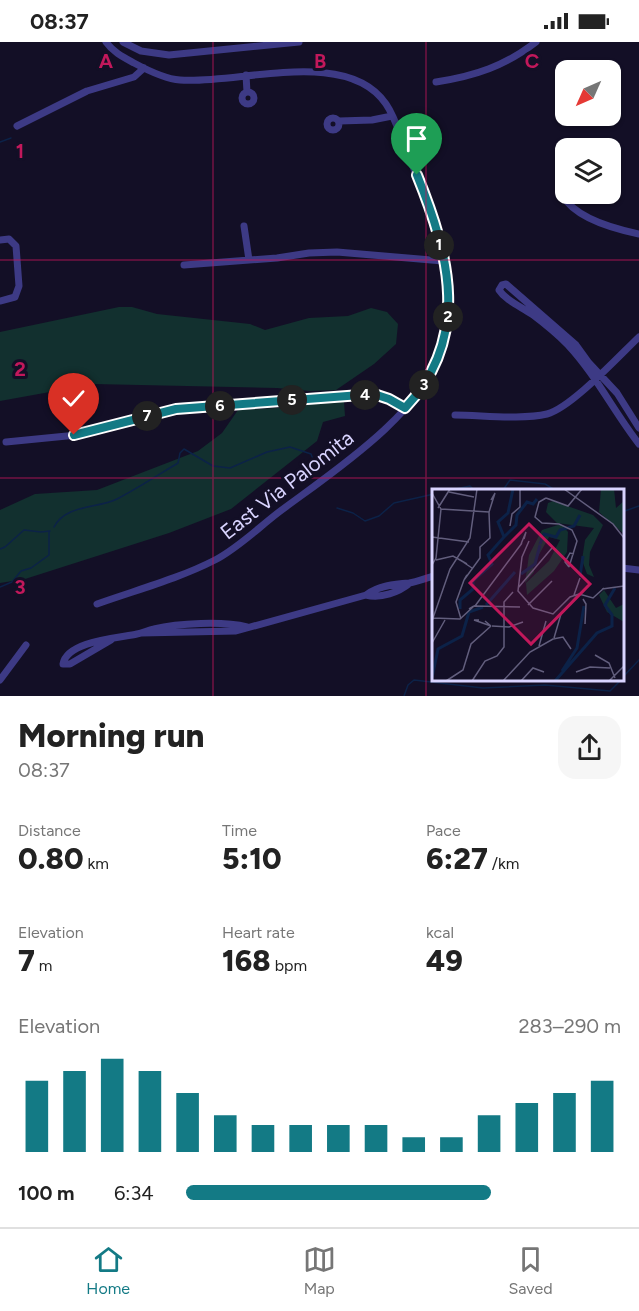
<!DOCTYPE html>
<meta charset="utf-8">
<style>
body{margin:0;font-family:Figtree,sans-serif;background:#f6f6f6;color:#222;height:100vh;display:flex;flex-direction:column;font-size:22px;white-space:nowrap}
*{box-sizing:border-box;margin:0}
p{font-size:20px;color:#767676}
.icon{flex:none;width:33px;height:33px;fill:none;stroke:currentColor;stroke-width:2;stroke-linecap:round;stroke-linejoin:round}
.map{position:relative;height:654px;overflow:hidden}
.panel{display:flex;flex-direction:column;background:#fff;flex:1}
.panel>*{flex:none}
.needle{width:39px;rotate:225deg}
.controls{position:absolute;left:555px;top:18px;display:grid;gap:12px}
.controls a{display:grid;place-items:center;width:66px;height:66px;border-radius:12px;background:#fff;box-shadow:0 2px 4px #0004;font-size:30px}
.pin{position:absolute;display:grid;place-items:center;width:51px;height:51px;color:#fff;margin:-62px -26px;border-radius:50% 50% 50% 0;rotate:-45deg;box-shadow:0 0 6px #0007}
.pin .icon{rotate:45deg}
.km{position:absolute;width:30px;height:30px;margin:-15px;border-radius:50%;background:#222;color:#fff;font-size:16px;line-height:30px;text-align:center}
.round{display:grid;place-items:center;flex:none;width:63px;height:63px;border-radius:18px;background:#f6f6f6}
.headline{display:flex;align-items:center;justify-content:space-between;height:102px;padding:0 18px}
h1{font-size:33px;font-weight:800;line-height:45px}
.figures{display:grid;grid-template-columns:repeat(3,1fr);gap:9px;height:102px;padding:6px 18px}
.figures div{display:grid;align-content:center}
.figures b{font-size:30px;font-weight:800}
.figures small{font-size:16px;font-weight:400}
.figures p{font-size:16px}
.chart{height:168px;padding:12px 18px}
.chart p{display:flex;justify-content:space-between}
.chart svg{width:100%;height:108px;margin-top:6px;stroke:#137a85;stroke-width:6}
ul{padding:0 18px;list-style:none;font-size:20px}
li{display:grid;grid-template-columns:96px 72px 1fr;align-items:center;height:45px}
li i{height:15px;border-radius:8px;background:#137a85}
.status{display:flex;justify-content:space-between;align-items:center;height:42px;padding:0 30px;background:#fff;direction:ltr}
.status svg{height:16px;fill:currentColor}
.tab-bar{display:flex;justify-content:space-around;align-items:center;height:84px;border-top:2px solid #e0e0e0;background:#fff;font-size:16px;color:#767676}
.tab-bar a{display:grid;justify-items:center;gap:3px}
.tab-bar .active{color:#137a85}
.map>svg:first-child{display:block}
</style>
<div class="status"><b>08:37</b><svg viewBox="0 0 49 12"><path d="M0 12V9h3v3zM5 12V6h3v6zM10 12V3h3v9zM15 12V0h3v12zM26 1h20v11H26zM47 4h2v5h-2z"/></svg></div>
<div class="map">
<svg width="639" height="654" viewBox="0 0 639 654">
<rect width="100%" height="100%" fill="#130f26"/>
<!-- green -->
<path fill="#12302f" d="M119,265h13l25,7 93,10 15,6 44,-12 39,-2 23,-8 16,4 11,12 -2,20 -22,20 -38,26 -26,1 -33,-3 -183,-4 -94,17v-69z
M341,358l3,2 1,14 -22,6 -6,19 -86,68 -62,24 -144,46 -25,4v-73l35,-16 62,-4 101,-39 24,-18 16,-23 56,-3z"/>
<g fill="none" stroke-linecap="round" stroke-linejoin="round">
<!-- stream -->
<path stroke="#0c2248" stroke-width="1.5" d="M0,100l11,-4
M451,448l19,-4 4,4
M503,448l7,-10 35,4 10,6
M337,466l16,5 12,8 14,-5 15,-13 40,-9
M622,470l17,-6
M54,485c12,-23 43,-18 63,-28 21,-11 41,-24 61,-36l2,-10 4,-4 29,17 17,2 37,-16 23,-5 21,7 7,18
M0,507l5,-2 19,-17 17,2 9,-1
M0,545l12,-5 9,-11 10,-3 18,-13v-24
M622,636l17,-18
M404,654l4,-11 6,-5 69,8 62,-3 65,6 11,-11"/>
<!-- minor -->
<path stroke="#3d3a85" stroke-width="7" d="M123,0l18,9 28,4 130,-13
M246,33l1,17
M436,40c39,-6 69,-16 100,-40
M242 56a6 6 0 1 1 12 0a6 6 0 1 1-12 0Z
M327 82a6 6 0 1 1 12 0a6 6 0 1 1-12 0Z
M339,79l33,-1 20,-4
M17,84l70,-35 47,-14 10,-9
M563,154c13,23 52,33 76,38
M244,184l5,34
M0,198l9,-1 7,7 3,40 -4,11 -15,4
M184,223l93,-7 32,-5 28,-1 106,9
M455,373c26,0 67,5 92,-1 24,-6 72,-58 92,-77
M639,386l-22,-35 -28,-30 -13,-18 -70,-61 -4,1 -3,5c7,11 23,17 34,25 12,9 24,19 35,30 28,30 46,67 71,99
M6,400l71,-7 99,-26 198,-15 15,5 16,9
M622,526l17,2
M366,553c15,4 33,-3 44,-12
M97,562c39,-14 81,-25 118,-44 23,-12 43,-32 64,-48 55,-41 142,-97 164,-164 20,-63 -13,-141 -37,-198 -6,-15 -11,-33 -20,-46 -39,-58 -150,-19 -206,-24 -15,-1 -33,-10 -46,-17 -11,-6 -21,-11 -28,-21
M141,591l95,-2 130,-36c12,-9 28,-11 43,-12 8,-1 17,-5 25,-7
M111,598l-41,24h-7c4,-23 55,-26 74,-30 6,-1 11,-4 17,-5 24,-6 70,-8 93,-2
M0,638l26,-35"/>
</g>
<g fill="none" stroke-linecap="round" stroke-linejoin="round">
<defs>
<path id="route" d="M74,393l102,-26 198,-15 15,5 16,9c66,-70 45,-152 12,-233"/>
</defs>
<!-- route casing -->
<use href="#route" stroke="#fff" stroke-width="12"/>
<!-- route -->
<use href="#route" stroke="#137a85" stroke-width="8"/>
</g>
<!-- grid -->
<path fill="none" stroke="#c2185b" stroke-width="1.5" stroke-opacity="0.55" d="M213,0v654M426,0v654M0,218h639M0,436h639"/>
<g text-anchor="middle" stroke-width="6" stroke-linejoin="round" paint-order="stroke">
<!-- street labels -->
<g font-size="21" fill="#d9d4ff" stroke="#130f26">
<text transform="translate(287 443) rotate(-38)" y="7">East Via Palomita</text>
</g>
</g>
<!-- overview -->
<g transform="translate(432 447)">
<rect width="192" height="192" fill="#130f26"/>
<path d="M169,0h13l2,19 8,-7v33l-25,-22zM121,12l40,14 10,10 -13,27 -1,13 5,12 -7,-3 -5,-14 3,-20 9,-12 -37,-5 -11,-11 2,-9zM129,35l7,8 -1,20 -13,19 -27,24 -1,-12 23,-22 11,-21 -11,-3 -16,28 1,7 -9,11 4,-28 13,-25zM172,101l12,18 8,-4v18l-17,-10 -8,-17z" fill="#12302f"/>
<path fill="none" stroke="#0c2248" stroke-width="3" d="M72,48l12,-12 1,-10 10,-13 6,2 4,-5M108,55l4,-10 12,3 4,-7 14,-4 6,-11M89,85l14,-10 5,-19M148,87l3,-20M54,116l29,-33M28,120v-9l13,-11v-8l19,-17 -4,-9 16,-18 -6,-15 10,-9 5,-24M130,182l15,-23 7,-42M0,189l6,-29 24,-13 7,-24 14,-5M123,192l42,-48 15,-7v-11l-7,-10 10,-17"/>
<path fill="none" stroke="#625e7d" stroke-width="1.5" d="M132,0l49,35 11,14M17,3l25,5M0,4l9,16 48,3M114,9l-7,4 -4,15 7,6 17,1 13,6 5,11 -8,26M114,9l22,8 14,-17M6,19l12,-19M78,37l2,-12 8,-7v-18M0,48l37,5M97,52l-7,16 -4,34 15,17 20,6 17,-17 9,-3 14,4 11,-10M89,55l5,-12 -2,7M4,71l17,-4 7,4M35,75l-7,-4 12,8M0,76l4,-7 5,-49M137,78l-4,-5 5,-9 4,1M35,86l-3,5 16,-22v-11l10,-9 -1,-26 6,-19 -4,7M86,99l34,-40M170,100l22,-3M142,106l6,-17M151,110l3,5 -1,20M96,116l24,-24M42,117l46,1M43,117l47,-63M1,129l27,1 14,-13 -5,3M29,130l-5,-17 8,-22M47,131h-5l17,6 -6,-5M0,132l18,-52 20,-31 7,-49M60,137l17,1 14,-5M122,149l7,-24 16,-18M0,154l13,-23M107,157l7,-25M163,166l14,8 6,15M144,183l14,-5 20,1M14,192l17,-11 8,-26 20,-18M40,192l13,-20 12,-5 7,-9v-45l9,-10M71,192l27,-29 23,-13 10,-2 8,12M89,192l12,-13 11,4M177,192l15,-15"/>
<path fill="#c2185b" fill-opacity="0.15" stroke="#c2185b" stroke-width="3" d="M97,35l61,60 -59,60 -61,-61z"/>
<rect width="192" height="192" fill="none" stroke="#d9d4ff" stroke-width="3"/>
</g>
<g font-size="20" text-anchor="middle" font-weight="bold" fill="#c2185b" stroke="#130f26" stroke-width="6" stroke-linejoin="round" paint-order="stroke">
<text x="106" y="26">A</text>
<text x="320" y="26">B</text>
<text x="532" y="26">C</text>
<text x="20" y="116">1</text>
<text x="20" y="334">2</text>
<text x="20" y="552">3</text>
</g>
</svg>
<div class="controls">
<a><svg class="needle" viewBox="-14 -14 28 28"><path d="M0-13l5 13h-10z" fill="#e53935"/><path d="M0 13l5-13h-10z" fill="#767676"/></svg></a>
<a><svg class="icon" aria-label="layers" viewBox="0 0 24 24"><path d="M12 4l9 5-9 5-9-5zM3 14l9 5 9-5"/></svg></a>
</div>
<div class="pin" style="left:417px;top:133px;background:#1e9e55"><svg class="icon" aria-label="arrive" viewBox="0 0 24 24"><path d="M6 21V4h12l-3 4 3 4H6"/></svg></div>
<div class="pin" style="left:74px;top:393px;background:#d93025"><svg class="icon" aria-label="check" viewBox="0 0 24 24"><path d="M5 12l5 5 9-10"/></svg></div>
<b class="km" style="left:439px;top:203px">1</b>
<b class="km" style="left:448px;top:275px">2</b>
<b class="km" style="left:424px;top:343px">3</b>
<b class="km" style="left:365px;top:353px">4</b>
<b class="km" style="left:292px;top:358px">5</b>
<b class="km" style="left:220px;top:364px">6</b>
<b class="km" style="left:147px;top:374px">7</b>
</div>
<section class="panel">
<div class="headline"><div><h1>Morning run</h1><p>08:37</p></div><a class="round"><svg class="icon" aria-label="share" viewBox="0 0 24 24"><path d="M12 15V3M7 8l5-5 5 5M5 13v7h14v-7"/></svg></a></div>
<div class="figures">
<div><p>Distance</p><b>0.80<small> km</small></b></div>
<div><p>Time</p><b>5:10</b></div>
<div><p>Pace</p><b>6:27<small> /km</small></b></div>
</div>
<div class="figures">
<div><p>Elevation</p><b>7<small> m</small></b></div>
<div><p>Heart rate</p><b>168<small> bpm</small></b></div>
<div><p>kcal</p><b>49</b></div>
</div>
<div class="chart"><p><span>Elevation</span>283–290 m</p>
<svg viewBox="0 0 160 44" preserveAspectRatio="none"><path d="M5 44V15M15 44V11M25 44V6M35 44V11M45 44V20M55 44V29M65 44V33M75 44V33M85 44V33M95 44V33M105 44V38M115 44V38M125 44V29M135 44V24M145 44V20M155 44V15"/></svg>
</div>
<ul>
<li><b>100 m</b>6:34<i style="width:70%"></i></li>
</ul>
</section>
<nav class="tab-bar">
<a class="active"><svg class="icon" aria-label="home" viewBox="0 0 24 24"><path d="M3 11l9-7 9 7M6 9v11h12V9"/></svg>Home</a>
<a><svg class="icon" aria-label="map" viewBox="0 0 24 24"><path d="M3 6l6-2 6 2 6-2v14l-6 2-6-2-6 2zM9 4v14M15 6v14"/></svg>Map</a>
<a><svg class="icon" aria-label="saved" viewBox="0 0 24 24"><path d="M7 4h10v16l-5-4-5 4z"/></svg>Saved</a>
</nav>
